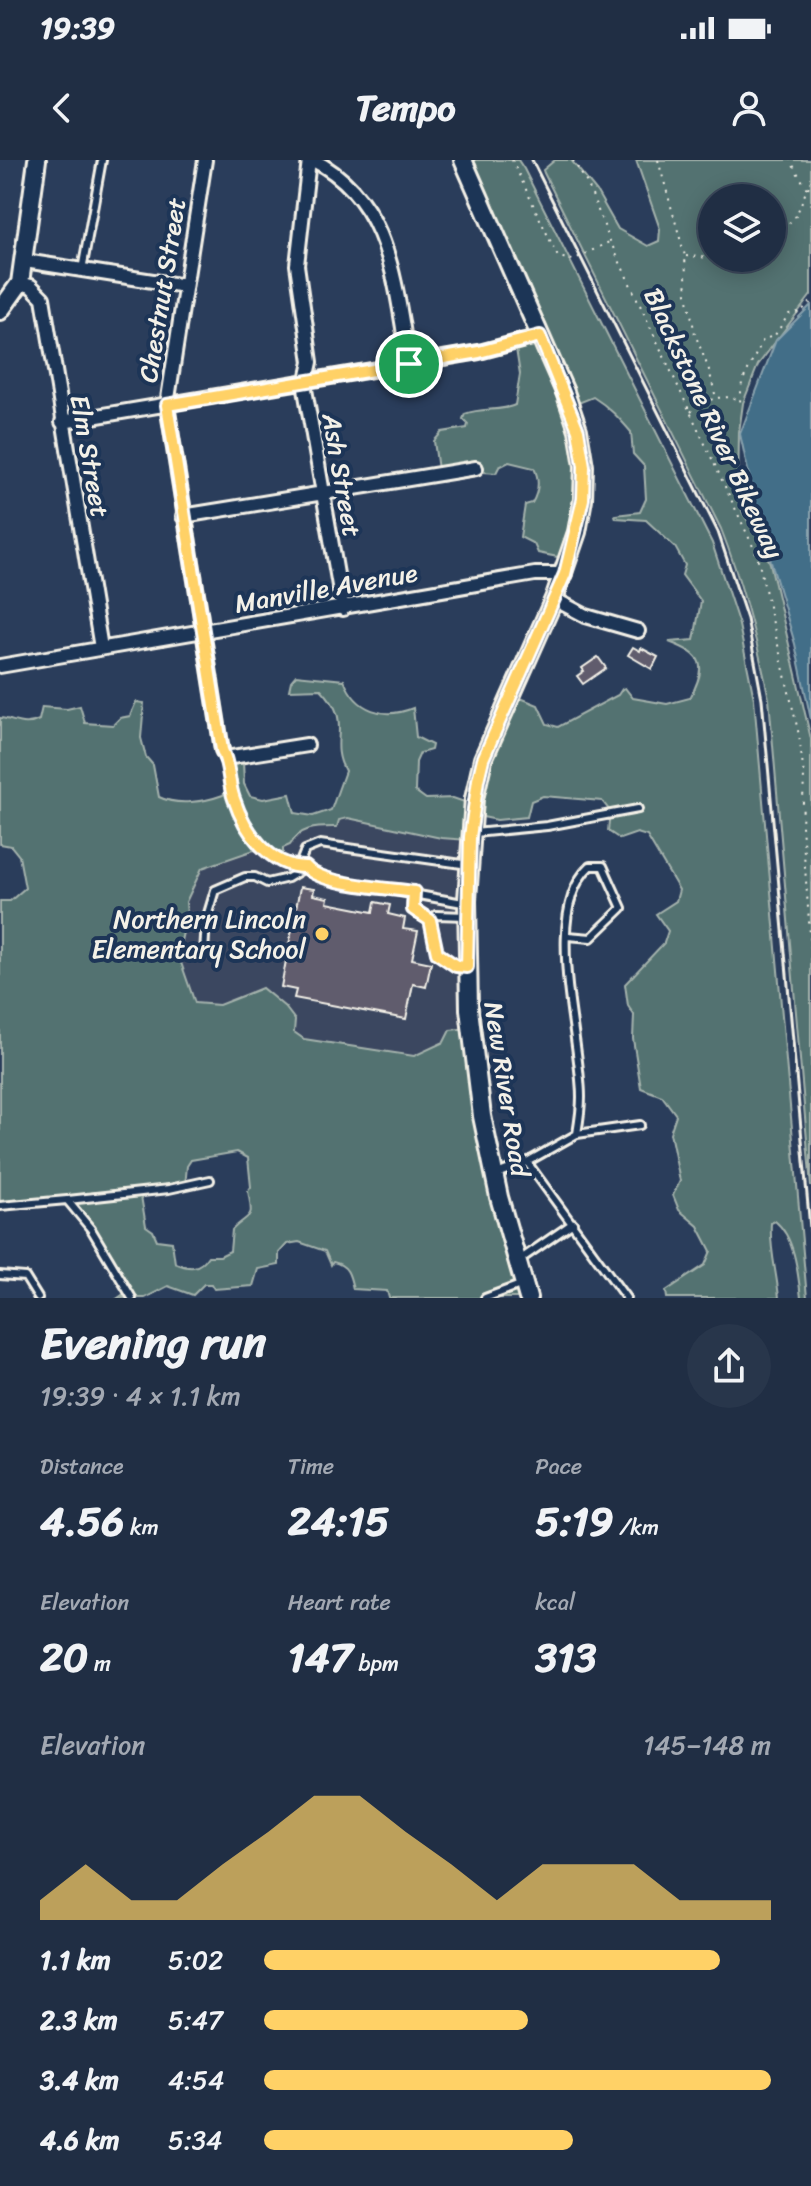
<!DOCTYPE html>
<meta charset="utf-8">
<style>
body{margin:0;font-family:Sriracha,sans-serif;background:#28364b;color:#f1f3f6;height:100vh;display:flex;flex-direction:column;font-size:30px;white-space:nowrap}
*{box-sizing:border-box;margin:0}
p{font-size:26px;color:#a2a8b2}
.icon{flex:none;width:44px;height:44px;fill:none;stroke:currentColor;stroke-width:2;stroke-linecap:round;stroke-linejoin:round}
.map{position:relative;height:1138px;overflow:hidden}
.drawer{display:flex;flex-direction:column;background:#202e44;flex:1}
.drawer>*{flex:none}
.controls{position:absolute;left:698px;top:24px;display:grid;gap:16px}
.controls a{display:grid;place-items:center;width:88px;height:88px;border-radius:50%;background:#202e44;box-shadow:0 4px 20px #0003,0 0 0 2px #3d4a5d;font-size:40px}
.pin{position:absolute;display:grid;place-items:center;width:68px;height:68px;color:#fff;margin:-34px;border:4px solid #fff;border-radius:50%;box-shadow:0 2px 8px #0007}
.round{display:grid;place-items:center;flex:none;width:84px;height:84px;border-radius:42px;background:#28364b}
.summary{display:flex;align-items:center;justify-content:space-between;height:136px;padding:0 40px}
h1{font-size:44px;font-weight:800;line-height:60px}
.stats{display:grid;grid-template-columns:repeat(3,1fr);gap:12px;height:136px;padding:8px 40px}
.stats div{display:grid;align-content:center}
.stats b{font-size:40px;font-weight:800}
.stats small{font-size:22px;font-weight:400}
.stats p{font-size:22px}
.chart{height:224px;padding:16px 40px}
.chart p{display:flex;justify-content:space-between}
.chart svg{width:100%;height:144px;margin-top:8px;fill:#ffd166;opacity:.7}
ul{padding:0 40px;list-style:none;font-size:26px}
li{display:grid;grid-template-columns:128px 96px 1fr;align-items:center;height:60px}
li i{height:20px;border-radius:10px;background:#ffd166}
.status{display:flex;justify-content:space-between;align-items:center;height:56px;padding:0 40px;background:#202e44;direction:ltr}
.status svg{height:22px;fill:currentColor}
header{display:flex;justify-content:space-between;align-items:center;height:104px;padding:0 40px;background:#202e44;font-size:36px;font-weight:800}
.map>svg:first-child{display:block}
</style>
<div class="status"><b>19:39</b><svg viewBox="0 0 49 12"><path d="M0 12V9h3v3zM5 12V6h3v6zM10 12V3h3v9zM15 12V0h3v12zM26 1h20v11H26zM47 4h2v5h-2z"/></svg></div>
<header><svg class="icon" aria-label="back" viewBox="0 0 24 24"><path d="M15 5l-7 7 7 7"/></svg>Tempo<svg class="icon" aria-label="person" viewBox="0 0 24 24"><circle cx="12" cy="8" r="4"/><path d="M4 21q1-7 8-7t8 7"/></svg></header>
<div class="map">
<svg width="811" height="1138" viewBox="0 0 811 1138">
<rect width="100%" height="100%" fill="#2a3d5b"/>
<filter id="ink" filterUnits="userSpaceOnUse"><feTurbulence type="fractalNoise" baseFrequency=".0125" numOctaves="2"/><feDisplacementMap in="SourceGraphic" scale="16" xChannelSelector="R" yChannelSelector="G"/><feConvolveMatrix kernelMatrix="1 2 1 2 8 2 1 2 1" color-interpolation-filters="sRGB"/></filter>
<g filter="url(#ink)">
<!-- built -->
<path fill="#3a4660" d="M348,658l93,20 23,2 -4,119 4,70 -19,13 -31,14 -110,-17 -56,-46 -29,12 -24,-2 -17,-50 9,-38 -2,-13 17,-34 52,-18 16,4 20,-9 5,-8 14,-10h27l3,-7z"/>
<!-- green -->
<path fill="#537271" stroke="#a4b2ac" stroke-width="2" fill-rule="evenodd" d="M462,0h56l6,9 188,374 27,82 15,74 53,599h-6c-3,-25 -6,-61 -26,-77l-4,2c-2,25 6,50 8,75h-112l-1,-7 39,-26 6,-14 -13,-25 -19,-16 -6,-15 7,-14 -10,-48 6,-18 -14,-19 -21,-8 -8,-49 1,-24 -6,-9 -3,-22 39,-41 4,-12 -12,-17 20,-13 3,-11 -32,-54 -10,-3 -17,6 -12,-8 2,-20 -8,-10 -59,-5 -12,5 -4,16 -30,3 -24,-5 -5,25 -27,-2 -93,-20 -9,2 -2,7c-20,0 -36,-1 -47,18l-7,3v5l-29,-3 -52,18 -16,34 1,13 -9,39 17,49 24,2 43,-17 23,19 10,13 -1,12 10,7 110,17 30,-14 6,-12 19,-2 59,270h-139l-2,-7 -34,-2c-3,-14 -5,-24 -20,-27l-2,3 -6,-14 -26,-9 -12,2 -8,9v12l-21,4 -5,17 -39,3 -3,-5h-7l-11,11 -25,-9 -23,12h-27l10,-7 -60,-91 -68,5v-304h10l15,-13 -6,-32 -8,-10 -11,-2v-126c13,1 24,10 39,2l3,-13 25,2 13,-3 5,17 28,2 7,-7 10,-2 6,-14 8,1 -3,35 5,19 7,8 6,32c18,9 45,5 64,-2l5,-8v-26h15l1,23 6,12 13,3 27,-5 5,19 18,3 18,-6 14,-39c-18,-33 10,-47 -24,-82l-32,1 2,-9 5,-6 48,5c12,31 40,40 69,28l3,29 16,8 -1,5 -11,3 -4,9 -1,29 11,8 27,-1 20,7 12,-45 33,-63 20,8 9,19 11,3 60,-32 4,-6 3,-1 8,10 34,6 23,-6c18,-34 13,-43 -21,-56l25,-2 7,-39 -19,-26 3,-10 -10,-18 -29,-27 -30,-2 -1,-3 25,-3 6,-13 -2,-33 -11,-12 -2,-22c-12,-14 -22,-25 -38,-35l-25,10 14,60 -14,92 -30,-6 -4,-9 -14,-7 5,-32 7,-2c7,-12 8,-23 2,-35l-25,-6 -10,5 -3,6 -27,-2 -30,6 -5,-36 8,-9 25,-4 1,-4 -5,-5 2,-5c17,-7 34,-2 50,-9l5,-31 -4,-25 21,-10zM237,992l11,6 3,29 -3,4c6,31 3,20 -16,39l-2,21 -10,5h-12c-9,14 -19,13 -33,7l-3,-21 -15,-2 -4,-9 -7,-5 -6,-36 45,-4 2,-20 4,-6z
M555,0h16l26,32 21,37 30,17 11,-5 1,-12 -24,-69h175v135l-53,70 -15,38 -4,29 -1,63 5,18 17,26 10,24 41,176v448l-42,-488c-12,-59 -26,-114 -48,-170l-177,-356 -1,-3zM712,38h60v60h-60z"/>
<!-- water -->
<path fill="#426e88" stroke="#89a2ae" stroke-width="2" d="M811,145v415l-16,-76 -36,-123 -19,-87 36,-94z"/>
<!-- building -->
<path fill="#605c6d" stroke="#f4f1e8" stroke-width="2" d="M633,487l7,4 1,-3 17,9 -6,12 -24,-14z
M598,497l8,11 -23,16 -6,-8 7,-5 -2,-3z
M300,727l14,2 -1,6 15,3 -1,5 46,9 2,-10 15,3 -2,9 17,4 -2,11 15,2 -6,28 19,4 -5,24 -13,-3 -7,35 -112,-21 2,-8 -15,-3z"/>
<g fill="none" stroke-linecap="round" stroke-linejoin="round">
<defs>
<path id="lane" d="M82,110l20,-110
M474,673l73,-7 91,-17
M414,732l-2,11 5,11 13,6 6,-5 31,1
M463,743l-128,-23 -26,-8 -8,-12 4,-10 15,-6 149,21
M430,760l7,33 19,13 11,1
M568,776l23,2 31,-30 -19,-42h-13c-49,45 -9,172 -9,231 0,12 -2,25 -4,37l-50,28 99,136
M204,793l2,-33 9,-30 30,-13h10l12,6 21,-5 18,-11
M577,974l63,-9
M497,1014l30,-12
M68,1040l101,-11 41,-9
M0,1046l67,-6 24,29 41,69
M521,1099l52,-36
M0,1115l25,2 13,21
M485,1138l38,-14"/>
<path id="street" d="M205,0l-38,245 55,345 4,8 81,-13
M309,0l-12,105 14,97 -6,27 38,220
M313,0c79,40 82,127 96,204
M25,101l160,25
M20,123l11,3 12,12 58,350
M62,262l417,-70 61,-16
M183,356l293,-48
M554,439l32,17 52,15
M0,506l535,-92h30"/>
<path id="secondary" d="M463,0l102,232 13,38 6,36 -1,33 -6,33 -23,67 -71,160 -9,40 -7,101 2,109 13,107 17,81 29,101
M0,151l20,-28 17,-123"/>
</defs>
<!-- lane casing -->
<use href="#lane" stroke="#f4f1e8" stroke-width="12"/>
<!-- street casing -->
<use href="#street" stroke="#f4f1e8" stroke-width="18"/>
<!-- secondary casing -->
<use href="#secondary" stroke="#f4f1e8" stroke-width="22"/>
<!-- path -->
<path stroke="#f4f1e8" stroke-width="2" stroke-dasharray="2 6" stroke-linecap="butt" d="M512,0l46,97 15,3 36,-18
M573,0l15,25 22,56 147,314 42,180 5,41 -2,50 9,123
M658,0l27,96 2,38 8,40 14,36 7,28 15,-1 9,5 2,-20 21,-42 12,-5 14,-21 11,-2 11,-10
M808,28l3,-8
M772,80l24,-24 11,-27 -17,-29
M686,96l26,2
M691,252l7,-8 18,-6
M228,607c7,42 23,83 65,100"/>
<!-- lane -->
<use href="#lane" stroke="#1d3557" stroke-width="6"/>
<!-- street -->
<use href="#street" stroke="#1d3557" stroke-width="12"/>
<!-- secondary -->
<use href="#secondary" stroke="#1d3557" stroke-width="16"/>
<!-- rail -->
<path stroke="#f4f1e8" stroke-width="3" d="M532,0l186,372 29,87 15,80 49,540"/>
</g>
</g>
<g fill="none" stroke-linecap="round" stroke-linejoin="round" filter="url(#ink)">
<defs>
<path id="route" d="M540,176l38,94 6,36 -1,33 -18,75 -82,185 -5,21 -8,57 -3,130 -11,-1 -19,-13 -7,-33 -17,-11 1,-17c-25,-4 -93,-7 -108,-25 -36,1 -62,-37 -72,-68 -6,-16 -4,-33 -12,-49l-55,-345 312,-53z"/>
</defs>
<!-- route casing -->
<use href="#route" stroke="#fff" stroke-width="16"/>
<!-- route -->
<use href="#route" stroke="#ffd166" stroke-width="10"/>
</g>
<!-- markers -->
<circle fill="#ffd166" stroke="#1d3557" stroke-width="3" cx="322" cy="774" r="8"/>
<g text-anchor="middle" stroke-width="8" stroke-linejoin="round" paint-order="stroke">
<!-- street labels -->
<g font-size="26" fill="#f4f1e8" stroke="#1d3557">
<text transform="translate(162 130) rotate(-81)" y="9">Chestnut Street</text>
<text transform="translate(714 263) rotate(65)" y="9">Blackstone River Bikeway</text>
<text transform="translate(90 296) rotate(80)" y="9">Elm Street</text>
<text transform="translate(342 315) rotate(80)" y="9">Ash Street</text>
<text transform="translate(326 428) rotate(-10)" y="9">Manville Avenue</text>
<text transform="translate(507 929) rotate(81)" y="9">New River Road</text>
</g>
<!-- poi labels -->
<g font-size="26" fill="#f4f1e8" stroke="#1d3557" text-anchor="end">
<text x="306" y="768">Northern Lincoln<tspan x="306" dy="30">Elementary School</tspan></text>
</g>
</g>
</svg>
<div class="controls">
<a><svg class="icon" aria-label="layers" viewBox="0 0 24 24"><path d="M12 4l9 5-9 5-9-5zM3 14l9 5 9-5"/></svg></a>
</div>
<div class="pin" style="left:409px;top:204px;background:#1e9e55"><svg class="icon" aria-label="arrive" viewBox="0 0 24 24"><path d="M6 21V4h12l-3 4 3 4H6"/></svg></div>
</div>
<section class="drawer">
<div class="summary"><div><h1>Evening run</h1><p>19:39 · 4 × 1.1 km</p></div><a class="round"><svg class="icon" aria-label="share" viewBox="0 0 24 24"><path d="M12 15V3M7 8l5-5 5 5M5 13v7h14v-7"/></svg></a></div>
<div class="stats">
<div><p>Distance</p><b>4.56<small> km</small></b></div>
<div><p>Time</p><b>24:15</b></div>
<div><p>Pace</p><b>5:19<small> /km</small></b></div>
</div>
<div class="stats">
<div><p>Elevation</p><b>20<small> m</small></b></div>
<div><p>Heart rate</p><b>147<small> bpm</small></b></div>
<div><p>kcal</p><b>313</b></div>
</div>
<div class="chart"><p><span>Elevation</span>145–148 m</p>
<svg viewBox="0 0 160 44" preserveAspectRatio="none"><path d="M0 44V38L10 27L20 38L30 38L40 27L50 17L60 6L70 6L80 17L90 27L100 38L110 27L120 27L130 27L140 38L150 38L160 38V44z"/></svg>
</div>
<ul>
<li><b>1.1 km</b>5:02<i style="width:90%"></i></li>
<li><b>2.3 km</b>5:47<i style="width:52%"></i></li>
<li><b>3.4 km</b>4:54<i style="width:100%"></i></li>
<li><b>4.6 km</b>5:34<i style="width:61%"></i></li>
</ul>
</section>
